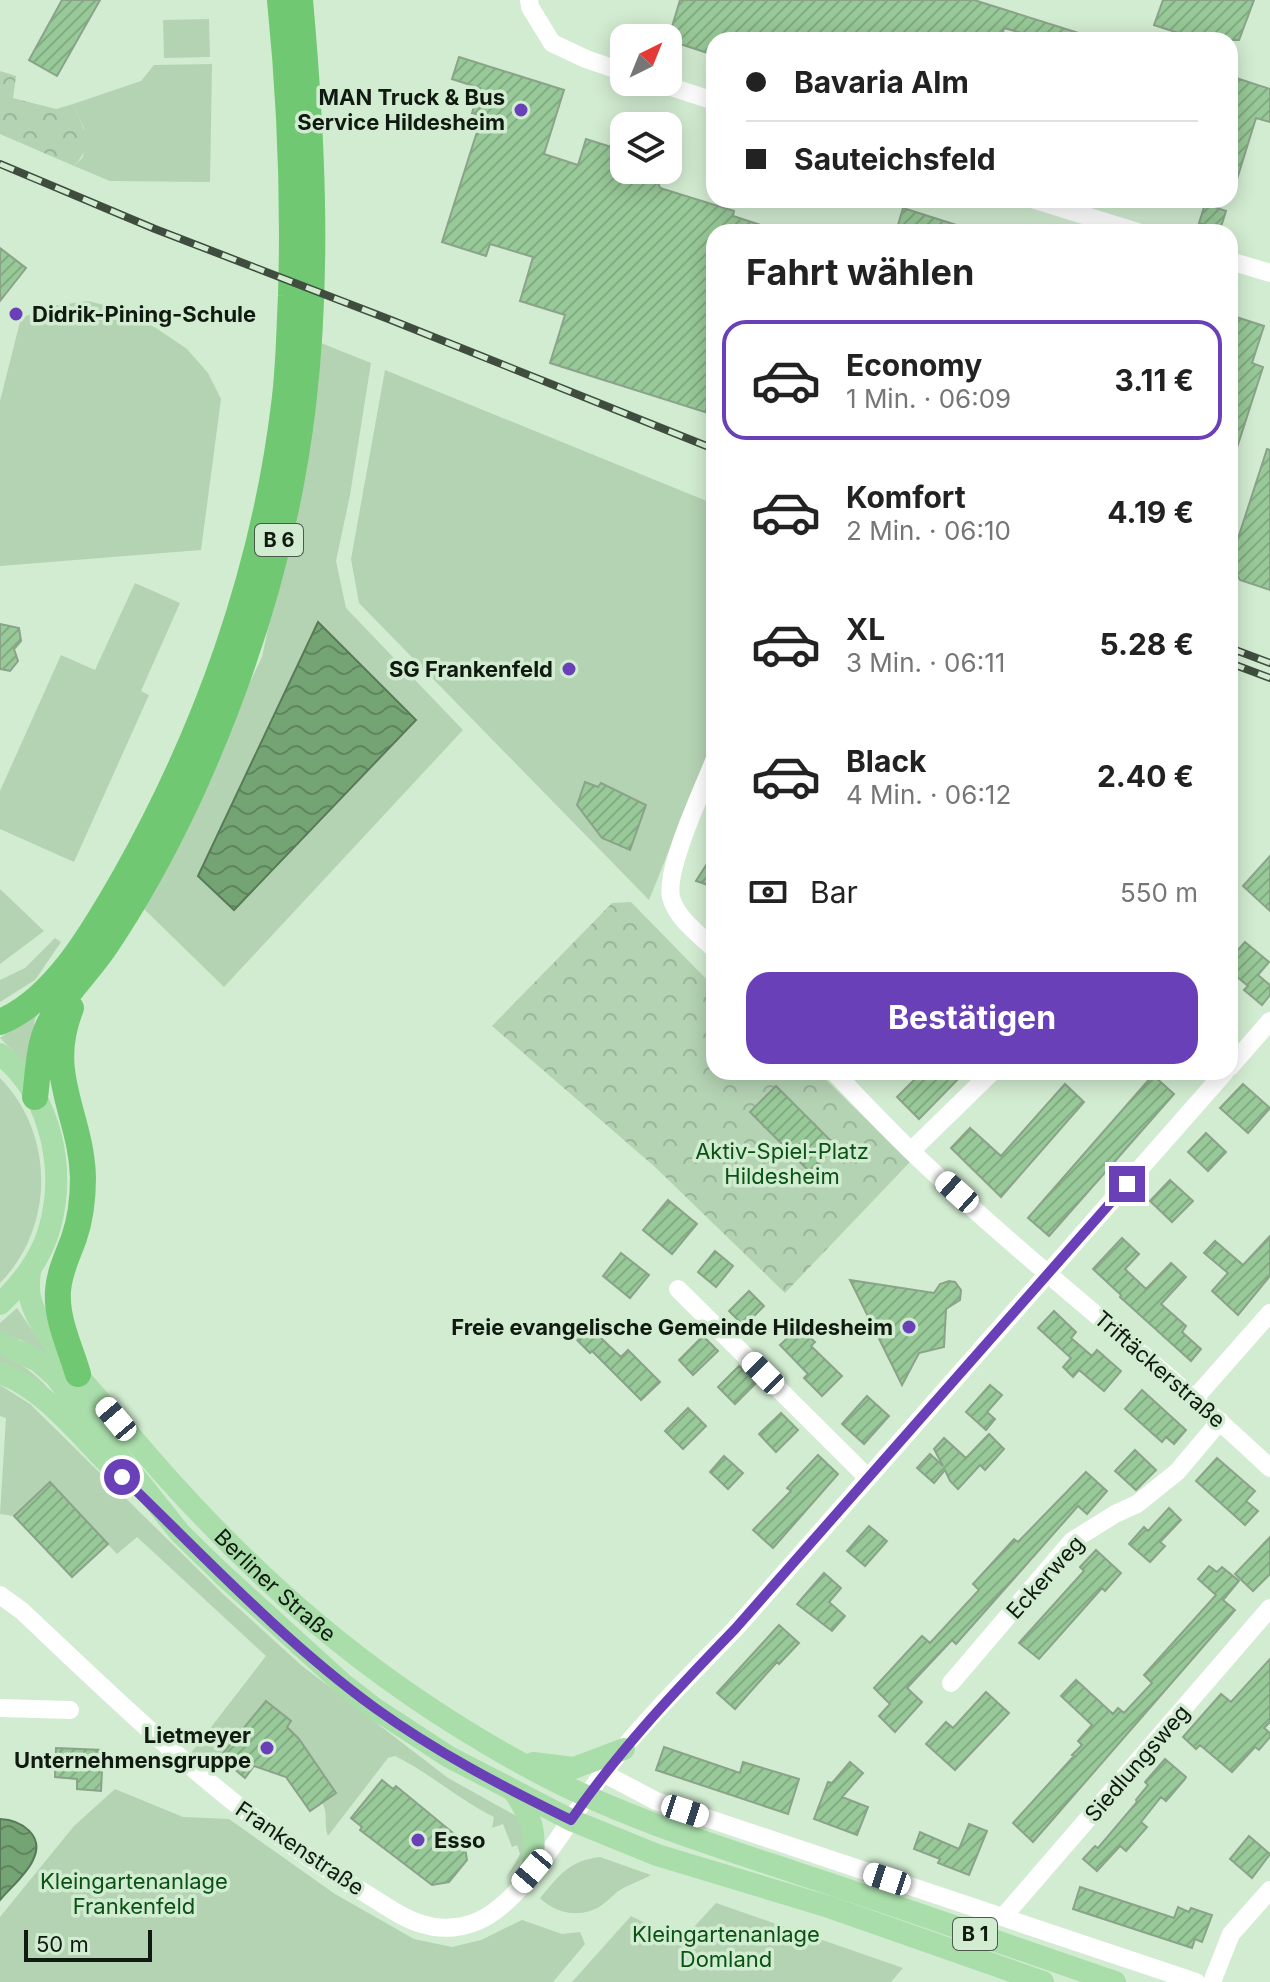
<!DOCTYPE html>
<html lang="de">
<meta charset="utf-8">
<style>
body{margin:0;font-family:Inter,sans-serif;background:#f6f6f6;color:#222;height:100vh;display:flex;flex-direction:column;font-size:30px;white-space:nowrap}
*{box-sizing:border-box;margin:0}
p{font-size:26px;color:#767676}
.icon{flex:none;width:44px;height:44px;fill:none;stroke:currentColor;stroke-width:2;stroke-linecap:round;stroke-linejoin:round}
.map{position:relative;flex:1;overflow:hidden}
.side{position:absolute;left:706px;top:224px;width:532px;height:856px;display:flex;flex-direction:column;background:#fff;border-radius:24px;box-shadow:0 4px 20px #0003}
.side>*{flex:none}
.hud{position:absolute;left:706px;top:32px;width:532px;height:176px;border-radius:24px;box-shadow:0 4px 20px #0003;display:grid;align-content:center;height:176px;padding:0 40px;background:#fff}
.needle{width:52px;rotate:43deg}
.buttons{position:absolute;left:610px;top:24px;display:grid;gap:16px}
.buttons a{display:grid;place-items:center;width:72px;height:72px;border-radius:16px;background:#fff;box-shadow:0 4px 20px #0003;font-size:40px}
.scale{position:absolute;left:24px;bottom:20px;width:128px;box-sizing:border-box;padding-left:8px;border:4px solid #101a10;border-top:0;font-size:22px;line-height:28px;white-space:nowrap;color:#101a10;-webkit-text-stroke:6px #d2ecd1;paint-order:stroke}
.end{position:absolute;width:36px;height:36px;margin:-18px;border:10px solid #6940b8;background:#fff;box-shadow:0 0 0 4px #fff}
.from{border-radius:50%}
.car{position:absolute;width:24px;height:48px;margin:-24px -12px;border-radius:10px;box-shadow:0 0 6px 2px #0007;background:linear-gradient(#fff 24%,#345 0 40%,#fff 0 76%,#345 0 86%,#fff 0)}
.hud b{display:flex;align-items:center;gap:28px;height:76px;font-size:30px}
.hud b+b{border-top:2px solid #e0e0e0}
.hud i{width:20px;height:20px;background:#222}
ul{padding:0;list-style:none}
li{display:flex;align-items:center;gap:24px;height:120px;margin:0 16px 12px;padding:0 24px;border:4px solid transparent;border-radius:24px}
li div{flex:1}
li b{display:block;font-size:30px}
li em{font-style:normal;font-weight:700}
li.on{border-color:#6940b8}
li>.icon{width:72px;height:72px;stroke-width:1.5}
h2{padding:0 40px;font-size:36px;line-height:96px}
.pay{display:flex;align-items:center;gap:20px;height:88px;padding:0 40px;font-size:30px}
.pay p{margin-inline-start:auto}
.cta{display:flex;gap:16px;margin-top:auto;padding:16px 40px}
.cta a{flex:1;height:92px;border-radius:24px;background:#6940b8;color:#fff;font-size:32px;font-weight:700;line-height:92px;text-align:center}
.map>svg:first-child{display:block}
.green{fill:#b4d3b3}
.park{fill:url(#park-crowns)}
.water{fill:url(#water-waves);stroke:#577b56;stroke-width:2}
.building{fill:url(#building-hatch);stroke:#8aa389;stroke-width:2}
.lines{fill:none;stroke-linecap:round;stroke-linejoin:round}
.minor{stroke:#fff;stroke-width:18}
.major{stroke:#a9deaa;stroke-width:22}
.highway{stroke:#70c872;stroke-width:26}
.rail-casing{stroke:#3f4d3f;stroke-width:8}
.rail{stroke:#d2ecd1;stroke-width:5;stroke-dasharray:15;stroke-linecap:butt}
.route{stroke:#6940b8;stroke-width:10}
.poi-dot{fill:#6940b8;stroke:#d2ecd1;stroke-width:3}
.labels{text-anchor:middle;stroke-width:7;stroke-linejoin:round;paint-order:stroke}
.shield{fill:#d2ecd1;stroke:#4a594a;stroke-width:2}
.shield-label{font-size:20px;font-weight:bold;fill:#101a10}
.poi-label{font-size:22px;font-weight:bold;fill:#101a10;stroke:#d2ecd1;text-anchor:end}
.park-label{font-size:22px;fill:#0a5214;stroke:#d2ecd1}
.street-label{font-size:22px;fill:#101a10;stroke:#d2ecd1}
</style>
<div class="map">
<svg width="1270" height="1982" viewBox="0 0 1270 1982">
<defs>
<pattern id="park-crowns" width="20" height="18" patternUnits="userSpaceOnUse" patternTransform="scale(2)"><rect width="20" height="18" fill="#b4d3b3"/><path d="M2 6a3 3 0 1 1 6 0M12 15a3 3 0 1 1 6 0" fill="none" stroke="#9ab599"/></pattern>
<pattern id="water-waves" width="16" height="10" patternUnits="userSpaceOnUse" patternTransform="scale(2)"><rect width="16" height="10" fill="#75a474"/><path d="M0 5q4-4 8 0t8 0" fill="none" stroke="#5f855e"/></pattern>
<pattern id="building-hatch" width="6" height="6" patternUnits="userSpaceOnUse" patternTransform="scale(2)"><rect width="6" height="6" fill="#98c998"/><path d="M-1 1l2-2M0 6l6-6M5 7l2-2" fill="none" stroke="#82ac82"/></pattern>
</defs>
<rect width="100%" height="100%" fill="#d2ecd1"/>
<!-- green -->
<path class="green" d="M 209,19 L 210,57 L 164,58 L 163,20 Z
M 212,64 L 210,182 L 110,181 L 74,166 L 83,157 L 84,128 L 73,104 L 141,81 L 154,65 Z
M 88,301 L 120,309 L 156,328 L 187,349 L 208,373 L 221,399 L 201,550 L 0,566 L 0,401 L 21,318 L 53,306 Z
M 321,343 L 371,363 L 350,495 L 336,561 L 346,608 L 463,730 L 224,987 L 142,907 L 262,657 L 314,417 Z
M 385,370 L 714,504 L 714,739 L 649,900 L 359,603 L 351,559 Z
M 135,583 L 180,603 L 141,691 L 149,695 L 74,862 L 0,829 L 0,791 L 61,655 L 95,670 Z
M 0,889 L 44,931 L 0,964 Z
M 55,938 L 61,942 L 35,980 L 0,1002 L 0,980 L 25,968 Z
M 40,1010 L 35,1019 L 27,1065 L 0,1038 Z
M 0,1078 C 55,1134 55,1227 0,1283 Z
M 17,1308 L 53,1361 L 21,1340 L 0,1334 L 0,1323 Z
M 0,1354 C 34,1370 42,1380 65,1409 L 0,1368 Z
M 0,1385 L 30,1404 L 222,1593 L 301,1665 L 448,1778 L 518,1817 L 525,1824 L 524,1857 L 506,1879 L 520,1854 L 517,1845 L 512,1847 L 503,1824 L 492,1828 L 494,1817 C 459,1800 430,1773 395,1756 L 388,1758 L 328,1836 C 323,1824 329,1814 322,1803 L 336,1792 L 299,1739 L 287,1727 L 291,1721 L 267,1701 L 220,1757 L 191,1753 L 266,1656 L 137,1537 L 117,1554 L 50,1483 L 14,1516 L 0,1514 L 6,1418 L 0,1416 Z
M 115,1789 L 183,1817 L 229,1819 L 335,1894 L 414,1939 L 452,1947 L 481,1940 L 522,1920 L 562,1934 L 580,1932 L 585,1944 L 553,1982 L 0,1982 L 0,1917 L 74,1826 Z
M 600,1857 L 651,1875 C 640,1881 627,1885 617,1892 C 612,1896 608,1901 602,1905 C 582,1919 556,1914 540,1898 C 560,1875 568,1861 600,1857 Z
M 716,1903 L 903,1968 L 891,1982 L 572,1982 L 631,1916 L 681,1941 Z"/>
<!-- park -->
<path class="park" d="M 0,71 L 16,76 L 13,98 L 56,109 L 73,104 C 84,128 94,145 74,166 L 0,134 Z
M 631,902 L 714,987 L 714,1072 L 818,1072 L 910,1162 L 785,1293 L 655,1167 L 492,1026 L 612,903 Z"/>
<!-- water -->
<path class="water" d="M 318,622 L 416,720 L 234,910 L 198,876 Z
M 0,1819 C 22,1820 45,1836 33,1860 C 27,1874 10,1888 0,1900 Z"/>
<!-- building -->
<path class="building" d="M 62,0 L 100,0 L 57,76 L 29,60 Z
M 680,0 L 974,0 L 1091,37 L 1090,40 L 1030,40 L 1032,36 L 1004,28 L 1001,40 L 714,40 L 714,55 L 668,40 Z
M 1163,0 L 1254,0 L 1239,40 L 1200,40 L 1154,25 Z
M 459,57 L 564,90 L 544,154 L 578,165 L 586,139 L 624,151 L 624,170 L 654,170 L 660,188 L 734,211 L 733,216 L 773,229 L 773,232 L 714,232 L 714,415 L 550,363 L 565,315 L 520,301 L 533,257 L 490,244 L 486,256 L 442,242 L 482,116 L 472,113 L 480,88 L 452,79 Z
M 1230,76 L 1270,89 L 1270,122 L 1256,118 L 1233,192 L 1230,191 Z
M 1205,204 L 1226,211 L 1220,230 L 1199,223 Z
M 903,208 L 969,229 L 969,232 L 896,232 Z
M 0,248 L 26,268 L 0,301 Z
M 1230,315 L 1264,326 L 1252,363 L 1263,367 L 1233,460 L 1230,460 Z
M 1267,449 L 1270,450 L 1270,590 L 1240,580 L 1230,563 Z
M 0,624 L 19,628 L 21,641 L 14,649 L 18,661 L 10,671 L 0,669 Z
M 585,782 L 598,787 L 601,783 L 646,805 L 630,850 L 602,838 L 577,805 Z
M 714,853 L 714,887 L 696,881 Z
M 1270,856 L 1270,911 L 1243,886 Z
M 1245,942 L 1269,962 L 1258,975 L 1270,985 L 1270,995 L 1262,1005 L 1244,990 L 1248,986 L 1230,971 L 1230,959 Z
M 922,1072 L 965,1072 L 919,1119 L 897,1097 Z
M 1153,1075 L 1174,1094 L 1049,1236 L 1028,1218 Z
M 1065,1084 L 1084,1102 L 1001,1197 L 951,1148 L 970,1128 L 1001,1156 Z
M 1243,1084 L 1270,1108 L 1248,1133 L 1220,1108 Z
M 776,1086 L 836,1146 L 810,1172 L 750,1112 Z
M 1206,1133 L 1226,1152 L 1208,1171 L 1188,1152 Z
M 1170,1180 L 1193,1201 L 1172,1222 L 1150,1201 Z
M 668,1200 L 697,1224 L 672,1254 L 643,1230 Z
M 1270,1236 L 1270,1276 L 1238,1315 L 1212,1291 L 1228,1273 L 1204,1253 L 1215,1241 L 1243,1265 Z
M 1122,1238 L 1139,1254 L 1125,1269 L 1146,1289 L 1171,1263 L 1186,1277 L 1161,1304 L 1186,1326 L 1182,1332 L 1201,1349 L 1191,1361 L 1120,1297 L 1121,1295 L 1093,1269 Z
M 715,1251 L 733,1266 L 716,1287 L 698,1272 Z
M 621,1253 L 649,1275 L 630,1298 L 603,1276 Z
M 850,1280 L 934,1293 L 940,1284 L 949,1281 L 955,1282 L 961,1290 L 960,1300 L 946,1309 L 944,1347 L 919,1353 L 902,1385 Z
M 749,1291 L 764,1306 L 744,1326 L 729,1311 Z
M 1054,1311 L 1076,1332 L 1071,1338 L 1092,1356 L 1097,1350 L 1121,1371 L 1104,1391 L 1079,1370 L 1073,1377 L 1063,1367 L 1071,1358 L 1038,1328 Z
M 583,1321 L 621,1357 L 628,1350 L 660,1382 L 641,1400 L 592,1351 L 590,1353 L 571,1334 Z
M 799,1327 L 815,1342 L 811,1346 L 842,1376 L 822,1396 L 804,1378 L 808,1374 L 780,1345 Z
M 703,1336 L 718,1351 L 693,1375 L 679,1360 Z
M 739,1366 L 756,1383 L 735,1404 L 718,1387 Z
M 990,1385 L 1002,1395 L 987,1412 L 995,1419 L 986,1430 L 966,1412 Z
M 1142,1390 L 1186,1430 L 1174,1444 L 1166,1437 L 1162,1442 L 1125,1409 Z
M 867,1396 L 889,1416 L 864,1444 L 842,1424 Z
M 688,1408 L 706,1426 L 683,1449 L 665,1431 Z
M 781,1413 L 798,1430 L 776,1452 L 759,1434 Z
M 989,1434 L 1004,1449 L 985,1470 L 980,1465 L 958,1489 L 950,1481 L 945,1470 L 934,1483 L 917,1468 L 930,1454 L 943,1466 L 934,1449 L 944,1438 L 966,1458 Z
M 1135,1450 L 1156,1470 L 1136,1490 L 1115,1471 Z
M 818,1455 L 838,1474 L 773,1548 L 753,1530 L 791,1491 L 787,1488 Z
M 724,1456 L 743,1473 L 728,1489 L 710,1472 Z
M 1217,1458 L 1255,1491 L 1246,1501 L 1258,1511 L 1245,1525 L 1196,1481 Z
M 1086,1472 L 1107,1491 L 1087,1514 L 1078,1506 L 956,1644 L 952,1640 L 907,1688 L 922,1702 L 895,1732 L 879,1716 L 890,1704 L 874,1688 L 922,1636 L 930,1643 L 979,1590 L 973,1584 L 1014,1539 L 1018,1542 Z
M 50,1482 L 108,1544 L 72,1577 L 14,1516 Z
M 1169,1508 L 1181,1520 L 1160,1542 L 1165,1546 L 1150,1562 L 1129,1544 L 1144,1527 L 1148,1531 Z
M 869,1526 L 887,1541 L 865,1566 L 847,1551 Z
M 1270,1537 L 1270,1574 L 1253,1591 L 1235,1574 Z
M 1096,1550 L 1121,1573 L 1105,1591 L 1102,1588 L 1039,1659 L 1019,1643 L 1084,1571 L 1080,1567 Z
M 1209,1566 L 1217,1572 L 1222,1567 L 1239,1581 L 1223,1600 L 1235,1610 L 1033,1842 L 1013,1823 L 1074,1756 L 1072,1755 L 1082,1745 L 1078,1741 L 1092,1725 L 1061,1696 L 1076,1680 L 1113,1714 L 1118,1708 L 1124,1713 L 1152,1683 L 1144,1675 L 1216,1595 L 1198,1579 Z
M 824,1573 L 841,1588 L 829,1602 L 845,1616 L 832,1631 L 797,1604 Z
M 779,1625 L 799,1643 L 779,1664 L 777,1662 L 735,1709 L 717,1693 Z
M 1270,1659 L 1270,1722 L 1264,1728 L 1270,1733 L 1270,1737 L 1259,1750 L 1255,1747 L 1232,1772 L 1200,1745 L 1196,1749 L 1183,1737 L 1221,1694 L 1231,1702 Z
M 986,1692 L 1009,1713 L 955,1770 L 926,1744 L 946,1722 L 953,1728 Z
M 266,1701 L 291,1721 L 287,1727 L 299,1739 L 336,1793 L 310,1811 L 286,1777 L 254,1766 L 245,1778 L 220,1757 Z
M 664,1747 L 740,1773 L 743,1762 L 799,1779 L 788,1814 L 656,1770 Z
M 56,1748 L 103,1750 L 101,1791 L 77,1789 L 77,1779 L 55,1777 Z
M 1165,1759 L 1186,1777 L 1185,1779 L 1166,1801 L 1161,1797 L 1141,1822 L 1147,1827 L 1126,1851 L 1120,1846 L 1097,1871 L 1083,1859 L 1095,1846 L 1098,1848 L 1137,1802 L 1136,1800 L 1148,1785 L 1145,1782 Z
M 850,1762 L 863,1773 L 842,1797 L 868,1807 L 857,1835 L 814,1819 L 828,1782 L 832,1783 Z
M 382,1780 L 393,1789 L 396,1786 L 464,1842 L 467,1860 L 449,1882 L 432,1885 L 360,1830 L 362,1827 L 351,1818 Z
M 969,1824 L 987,1831 L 969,1875 L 938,1863 L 940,1859 L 914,1849 L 920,1832 L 959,1849 Z
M 1249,1836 L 1270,1854 L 1252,1878 L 1230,1859 Z
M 1080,1887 L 1174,1918 L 1178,1907 L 1189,1912 L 1191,1908 L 1212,1915 L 1202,1942 L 1195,1939 L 1192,1948 L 1073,1909 Z"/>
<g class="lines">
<!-- minor -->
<path class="minor" d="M 529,0 L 530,7 L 552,43 L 586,59 L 624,72
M 656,82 L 714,101
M 1035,200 L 1138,232
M 1230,261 L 1270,273
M 714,761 C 703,789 665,869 671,897 C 676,918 699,934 714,949
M 1230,1067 L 1270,1021
M 834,1072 C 859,1098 884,1125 910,1150 C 1025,1261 1154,1358 1270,1468
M 911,1151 L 992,1072
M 678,1289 L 868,1478
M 1195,1398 L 1270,1313
M 0,1595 L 22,1611 C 128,1711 233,1815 358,1889 C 378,1900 400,1918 422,1924 C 443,1931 467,1928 486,1917 C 530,1892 573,1813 604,1772 C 644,1721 690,1675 735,1629 L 1225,1072
M 951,1683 L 1072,1541 L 1115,1514 L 1137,1504 L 1177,1472 L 1220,1421
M 0,1708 L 70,1710
M 603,1773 L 656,1801 L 1196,1982
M 1003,1917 L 1270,1608
M 1212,1982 L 1231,1934 L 1270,1890"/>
<!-- major -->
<g class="major">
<path d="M 0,1054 C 53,1096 69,1177 46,1239 C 36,1265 19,1286 0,1304"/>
<path id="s1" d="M 30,1270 C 29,1279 28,1288 30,1297 C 39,1337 97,1397 124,1428 C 246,1574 374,1686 543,1775 C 629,1820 723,1848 815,1879 C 915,1912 1015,1948 1115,1982"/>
<path d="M 0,1343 L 38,1361 L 55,1376 L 180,1533 L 222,1574 L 343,1684 L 374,1708 L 449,1757 L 571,1820 L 657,1855 L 829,1907 L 1043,1982"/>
<path d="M 0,1373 C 44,1387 83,1440 116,1471"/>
<path d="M 533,1763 L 574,1768 L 624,1749"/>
<path d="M 515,1793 C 536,1825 535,1833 532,1871"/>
</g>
<!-- highway -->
<path class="highway" d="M 71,1008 C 44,1075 81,1113 83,1177 C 83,1198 81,1218 74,1238 C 68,1255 59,1272 58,1291 C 56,1319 70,1347 78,1374
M 0,1022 C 56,999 95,928 124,878 C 206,733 264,571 284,405 C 289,369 289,332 291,296 C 294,197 290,99 280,0
M 35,1097 C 38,1075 38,1052 46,1031 C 58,1000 86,975 105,947 C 136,901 164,850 188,799 C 245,675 287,542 303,405 C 319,271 312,134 300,0"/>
<defs>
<path id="rail" d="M 0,164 L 155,229 L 391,320 L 714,449
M 1230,648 L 1270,663
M 1230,663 L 1270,678"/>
</defs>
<!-- rail casing -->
<use href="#rail" class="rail-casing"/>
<!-- rail -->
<use href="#rail" class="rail"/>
</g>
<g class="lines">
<!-- route -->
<path class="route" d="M 122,1477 C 203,1555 283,1641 375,1708 C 436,1752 503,1787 571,1820 C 619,1750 676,1690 735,1629 L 1127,1184"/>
</g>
<!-- markers -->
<g class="poi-dot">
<circle cx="521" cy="110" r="8"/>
<circle cx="16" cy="314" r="8"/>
<circle cx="569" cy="669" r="8"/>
<circle cx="909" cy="1327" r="8"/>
<circle cx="267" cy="1748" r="8"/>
<circle cx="418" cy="1840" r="8"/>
</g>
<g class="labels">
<!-- shield labels -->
<g class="shield">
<rect x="255" y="524" width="48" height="32" rx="6"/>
<rect x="953" y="1918" width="44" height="32" rx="6"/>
</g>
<g class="shield-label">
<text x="279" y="547">B 6</text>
<text x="975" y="1941">B 1</text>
</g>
<!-- poi labels -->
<g class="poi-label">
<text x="505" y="105">MAN Truck &amp; Bus<tspan x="505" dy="25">Service Hildesheim</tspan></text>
<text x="32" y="322" text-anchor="start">Didrik-Pining-Schule</text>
<text x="553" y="677">SG Frankenfeld</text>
<text x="893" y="1335">Freie evangelische Gemeinde Hildesheim</text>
<text x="251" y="1743">Lietmeyer<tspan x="251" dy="25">Unternehmensgruppe</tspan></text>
<text x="434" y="1848" text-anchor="start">Esso</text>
</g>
<!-- park labels -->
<g class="park-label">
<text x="782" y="1159">Aktiv-Spiel-Platz<tspan x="782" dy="25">Hildesheim</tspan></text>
<text x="134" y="1889">Kleingartenanlage<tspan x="134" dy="25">Frankenfeld</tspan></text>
<text x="726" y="1942">Kleingartenanlage<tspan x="726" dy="25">Domland</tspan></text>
</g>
<!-- street labels -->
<g class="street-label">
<text transform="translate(1160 1369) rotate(41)" y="8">Triftäckerstraße</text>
<text transform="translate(1045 1577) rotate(-48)" y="8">Eckerweg</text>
<text dy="8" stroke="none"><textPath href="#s1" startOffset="408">Berliner Straße</textPath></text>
<text transform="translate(1137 1763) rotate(-49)" y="8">Siedlungsweg</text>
<text transform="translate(300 1848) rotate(34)" y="8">Frankenstraße</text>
</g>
</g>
</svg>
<div class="buttons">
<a><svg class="needle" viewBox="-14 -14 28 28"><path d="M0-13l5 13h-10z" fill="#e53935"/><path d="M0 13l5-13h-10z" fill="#767676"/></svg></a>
<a><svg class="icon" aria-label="layers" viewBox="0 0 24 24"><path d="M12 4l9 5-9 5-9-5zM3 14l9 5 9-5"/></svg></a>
</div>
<div class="scale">50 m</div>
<i class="end from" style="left:122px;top:1477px"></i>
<i class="end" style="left:1127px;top:1184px"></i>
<i class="car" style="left:957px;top:1192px;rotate:312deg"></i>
<i class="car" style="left:763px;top:1373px;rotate:315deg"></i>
<i class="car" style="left:116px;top:1419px;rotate:320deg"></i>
<i class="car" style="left:685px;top:1811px;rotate:108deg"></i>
<i class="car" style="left:532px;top:1871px;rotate:220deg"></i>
<i class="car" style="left:887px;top:1879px;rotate:288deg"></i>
<div class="hud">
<b><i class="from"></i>Bavaria Alm</b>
<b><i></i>Sauteichsfeld</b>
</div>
<section class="side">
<h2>Fahrt wählen</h2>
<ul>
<li class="on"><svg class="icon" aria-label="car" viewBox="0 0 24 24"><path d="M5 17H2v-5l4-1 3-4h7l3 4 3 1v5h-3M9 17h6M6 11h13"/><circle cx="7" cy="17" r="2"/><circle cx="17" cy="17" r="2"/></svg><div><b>Economy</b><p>1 Min. · 06:09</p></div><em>3.11 €</em></li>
<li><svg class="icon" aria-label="car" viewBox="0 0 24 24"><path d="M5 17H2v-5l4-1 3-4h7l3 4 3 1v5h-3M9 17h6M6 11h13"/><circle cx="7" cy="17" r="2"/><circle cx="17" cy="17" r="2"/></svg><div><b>Komfort</b><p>2 Min. · 06:10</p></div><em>4.19 €</em></li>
<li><svg class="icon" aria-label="car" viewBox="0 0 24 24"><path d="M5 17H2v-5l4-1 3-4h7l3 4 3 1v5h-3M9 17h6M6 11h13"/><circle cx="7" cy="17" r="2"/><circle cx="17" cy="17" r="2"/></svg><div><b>XL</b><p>3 Min. · 06:11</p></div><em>5.28 €</em></li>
<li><svg class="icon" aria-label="car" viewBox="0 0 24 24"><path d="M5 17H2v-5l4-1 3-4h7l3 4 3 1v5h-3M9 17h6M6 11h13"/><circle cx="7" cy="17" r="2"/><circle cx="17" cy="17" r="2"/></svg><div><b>Black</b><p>4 Min. · 06:12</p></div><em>2.40 €</em></li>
</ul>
<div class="pay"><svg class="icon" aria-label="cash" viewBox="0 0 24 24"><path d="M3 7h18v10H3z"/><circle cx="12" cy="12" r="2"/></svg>Bar<p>550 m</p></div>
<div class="cta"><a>Bestätigen</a></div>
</section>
</div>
